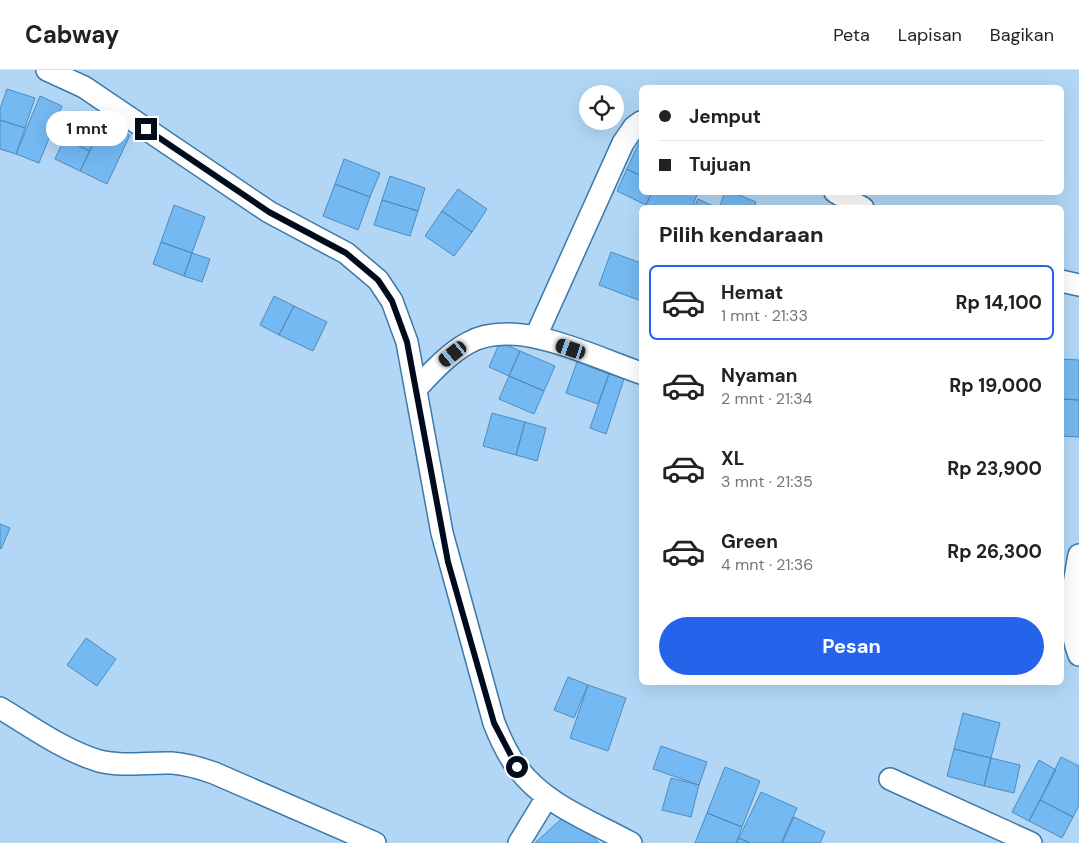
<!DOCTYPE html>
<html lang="id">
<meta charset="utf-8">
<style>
body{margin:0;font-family:"DM Sans",sans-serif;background:#f2f2f2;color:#222;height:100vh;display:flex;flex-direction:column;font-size:19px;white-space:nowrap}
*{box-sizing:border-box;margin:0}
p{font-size:16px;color:#767676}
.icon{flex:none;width:28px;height:28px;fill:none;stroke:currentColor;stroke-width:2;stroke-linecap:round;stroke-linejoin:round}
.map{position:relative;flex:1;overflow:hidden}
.side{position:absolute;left:639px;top:135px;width:425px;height:480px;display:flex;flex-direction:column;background:#fff;border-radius:8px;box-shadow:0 5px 20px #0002}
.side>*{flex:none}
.hud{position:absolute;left:639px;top:15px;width:425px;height:110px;border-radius:8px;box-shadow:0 5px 20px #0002;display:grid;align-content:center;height:110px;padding:0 20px;background:#fff}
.controls{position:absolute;left:579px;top:15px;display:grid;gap:10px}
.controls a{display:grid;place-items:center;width:45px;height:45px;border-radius:50%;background:#fff;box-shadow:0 5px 20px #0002;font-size:25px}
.end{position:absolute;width:22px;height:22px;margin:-11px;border:6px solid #000c1e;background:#fff;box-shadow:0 0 0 2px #fff}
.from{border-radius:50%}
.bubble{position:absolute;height:35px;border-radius:18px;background:#fff;box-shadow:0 5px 20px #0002;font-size:16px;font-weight:700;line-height:35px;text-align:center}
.car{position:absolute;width:15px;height:30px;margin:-15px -8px;border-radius:6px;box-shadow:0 0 4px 1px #0007;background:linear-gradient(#222 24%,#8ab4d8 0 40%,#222 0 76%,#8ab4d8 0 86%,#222 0)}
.hud b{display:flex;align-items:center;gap:18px;height:48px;font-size:19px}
.hud b+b{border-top:1px solid #e0e0e0}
.hud i{width:12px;height:12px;background:#222}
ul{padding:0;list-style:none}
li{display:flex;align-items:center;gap:15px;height:75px;margin:0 10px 8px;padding:0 10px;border:2px solid transparent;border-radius:8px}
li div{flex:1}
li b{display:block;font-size:19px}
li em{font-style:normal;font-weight:700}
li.current{border-color:#2563eb}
li>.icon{width:45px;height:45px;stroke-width:1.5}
h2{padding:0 20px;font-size:22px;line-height:60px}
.cta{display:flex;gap:10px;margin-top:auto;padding:10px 20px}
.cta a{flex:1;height:58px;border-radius:30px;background:#2563eb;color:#fff;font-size:20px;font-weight:700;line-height:58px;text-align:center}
header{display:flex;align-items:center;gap:30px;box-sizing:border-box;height:70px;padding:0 25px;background:#fff;border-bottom:1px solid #e0e0e0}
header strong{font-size:24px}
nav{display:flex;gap:28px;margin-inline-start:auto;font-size:18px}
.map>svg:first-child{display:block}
.building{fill:#74b9f2;stroke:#4f8bbb}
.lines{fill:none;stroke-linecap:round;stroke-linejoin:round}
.minor-casing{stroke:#3d79a8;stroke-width:24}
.minor{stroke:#fff;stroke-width:21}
.route{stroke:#000c1e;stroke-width:6}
</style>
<header>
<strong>Cabway</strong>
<nav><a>Peta</a><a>Lapisan</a><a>Bagikan</a></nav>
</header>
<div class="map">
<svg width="1079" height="773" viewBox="0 0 1079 773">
<rect width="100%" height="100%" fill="#b2d7f6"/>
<!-- building -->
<path class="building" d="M 7,19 L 35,28 L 25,58 L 0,50 L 0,39 Z
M 40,26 L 62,36 L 39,93 L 16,84 Z
M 77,41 L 103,53 L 90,81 L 64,69 Z
M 0,50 L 25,58 L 16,84 L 0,79 Z
M 103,53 L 130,65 L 107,114 L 80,101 Z
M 641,68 L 641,106 L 627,99 Z
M 64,69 L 90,81 L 80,101 L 55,89 Z
M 344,89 L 380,103 L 370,127 L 335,114 Z
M 627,99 L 641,106 L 641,122 L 652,122 L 646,135 L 617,121 Z
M 390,106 L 425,118 L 418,141 L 382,130 Z
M 335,114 L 370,127 L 358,160 L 323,146 Z
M 458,119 L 487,139 L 472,162 L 442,141 Z
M 652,122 L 698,122 L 692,138 L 652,138 L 646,135 Z
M 725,122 L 732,122 L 756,132 L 754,138 L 719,138 Z
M 698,129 L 718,138 L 694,138 Z
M 382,130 L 418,141 L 410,166 L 374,155 Z
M 174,135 L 205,147 L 192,183 L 161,172 Z
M 442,141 L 472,162 L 454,186 L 425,166 Z
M 161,172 L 192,183 L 184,206 L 153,194 Z
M 611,182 L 641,193 L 641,231 L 599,215 Z
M 192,183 L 210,189 L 202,212 L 184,206 Z
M 274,226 L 294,236 L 279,265 L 260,255 Z
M 294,236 L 327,252 L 313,281 L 279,265 Z
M 500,272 L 520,281 L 509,306 L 489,297 Z
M 520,281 L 555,296 L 544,321 L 509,306 Z
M 1061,289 L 1079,290 L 1079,330 L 1061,329 Z
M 577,292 L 609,304 L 598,334 L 566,323 Z
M 609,304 L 624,309 L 606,364 L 590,358 Z
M 509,306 L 544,321 L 534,344 L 499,329 Z
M 1061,329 L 1079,330 L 1079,367 L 1061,366 Z
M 492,343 L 525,352 L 516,385 L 483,376 Z
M 525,352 L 546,358 L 537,391 L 516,385 Z
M 0,454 L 10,458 L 1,479 L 0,478 Z
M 86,568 L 116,589 L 97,616 L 67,595 Z
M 568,607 L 588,615 L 574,648 L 554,640 Z
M 588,615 L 626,628 L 608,681 L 570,668 Z
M 963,643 L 1000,653 L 991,688 L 954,679 Z
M 661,676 L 707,692 L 699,715 L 653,699 Z
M 954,679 L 991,688 L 984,716 L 947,706 Z
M 1061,687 L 1079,696 L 1079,735 L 1073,747 L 1040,730 Z
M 991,688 L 1020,695 L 1014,723 L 984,716 Z
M 1039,690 L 1056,700 L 1029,751 L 1012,742 Z
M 725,697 L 760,711 L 742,757 L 707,743 Z
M 671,708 L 699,715 L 691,747 L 662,740 Z
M 761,722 L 797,738 L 781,773 L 750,773 L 739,768 Z
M 1040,730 L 1073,747 L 1062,768 L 1029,751 Z
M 570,741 L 599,773 L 535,773 Z
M 707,743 L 742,757 L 736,773 L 695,773 Z
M 794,747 L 825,762 L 820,773 L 782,773 Z
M 739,768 L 750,773 L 737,773 Z"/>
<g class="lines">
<defs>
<path id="minor" d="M 47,0 L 84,17 L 269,142 L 346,183 L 378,210 L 392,231 L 407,272 L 442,463 L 494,653 C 500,668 507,684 517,697 C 543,734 593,752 631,773
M 835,122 L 863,138
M 1061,211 L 1079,215
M 536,266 L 623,73 L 634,57 L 641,52
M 416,319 C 431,303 448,284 468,273 C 516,246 593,287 641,303
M 1079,485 C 1073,518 1066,552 1079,585
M 0,638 C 32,657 63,680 99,691 C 123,697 148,692 172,693 C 187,694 200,698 214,703 L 375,773
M 890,709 L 1031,773
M 519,773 L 547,727"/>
</defs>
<!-- minor casing -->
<use href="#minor" class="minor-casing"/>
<!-- minor -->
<use href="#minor" class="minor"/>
</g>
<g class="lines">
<!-- route -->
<path class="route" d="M 146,59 L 269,142 L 346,183 L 378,210 L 392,231 L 407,272 L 448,492 L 494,653 L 517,697"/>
</g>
</svg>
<div class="controls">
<a><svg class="icon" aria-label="locate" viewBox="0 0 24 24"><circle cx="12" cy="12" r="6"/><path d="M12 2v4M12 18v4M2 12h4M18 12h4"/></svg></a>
</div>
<i class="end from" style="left:517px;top:697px"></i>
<i class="end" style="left:146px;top:59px"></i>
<div class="bubble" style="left:46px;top:41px;width:82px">1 mnt</div>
<i class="car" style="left:571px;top:279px;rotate:289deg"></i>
<i class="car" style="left:453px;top:284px;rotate:231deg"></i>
<div class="hud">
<b><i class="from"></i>Jemput</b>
<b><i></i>Tujuan</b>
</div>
<section class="side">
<h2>Pilih kendaraan</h2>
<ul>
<li class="current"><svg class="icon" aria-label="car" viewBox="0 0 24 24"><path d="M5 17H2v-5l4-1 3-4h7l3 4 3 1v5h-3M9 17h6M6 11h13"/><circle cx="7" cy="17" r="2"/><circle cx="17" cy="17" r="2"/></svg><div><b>Hemat</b><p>1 mnt · 21:33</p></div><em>Rp 14,100</em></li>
<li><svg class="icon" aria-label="car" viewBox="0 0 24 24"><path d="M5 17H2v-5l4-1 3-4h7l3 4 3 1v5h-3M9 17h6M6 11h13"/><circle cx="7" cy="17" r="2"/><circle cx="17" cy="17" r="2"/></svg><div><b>Nyaman</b><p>2 mnt · 21:34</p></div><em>Rp 19,000</em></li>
<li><svg class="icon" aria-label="car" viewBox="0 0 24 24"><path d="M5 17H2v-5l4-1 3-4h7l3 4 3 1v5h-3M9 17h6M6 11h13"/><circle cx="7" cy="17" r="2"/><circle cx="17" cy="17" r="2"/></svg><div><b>XL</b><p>3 mnt · 21:35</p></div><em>Rp 23,900</em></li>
<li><svg class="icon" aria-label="car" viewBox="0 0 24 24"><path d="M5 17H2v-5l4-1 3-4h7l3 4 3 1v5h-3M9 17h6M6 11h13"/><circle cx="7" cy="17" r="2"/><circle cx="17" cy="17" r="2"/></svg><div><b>Green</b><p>4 mnt · 21:36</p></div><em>Rp 26,300</em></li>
</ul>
<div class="cta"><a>Pesan</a></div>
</section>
</div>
